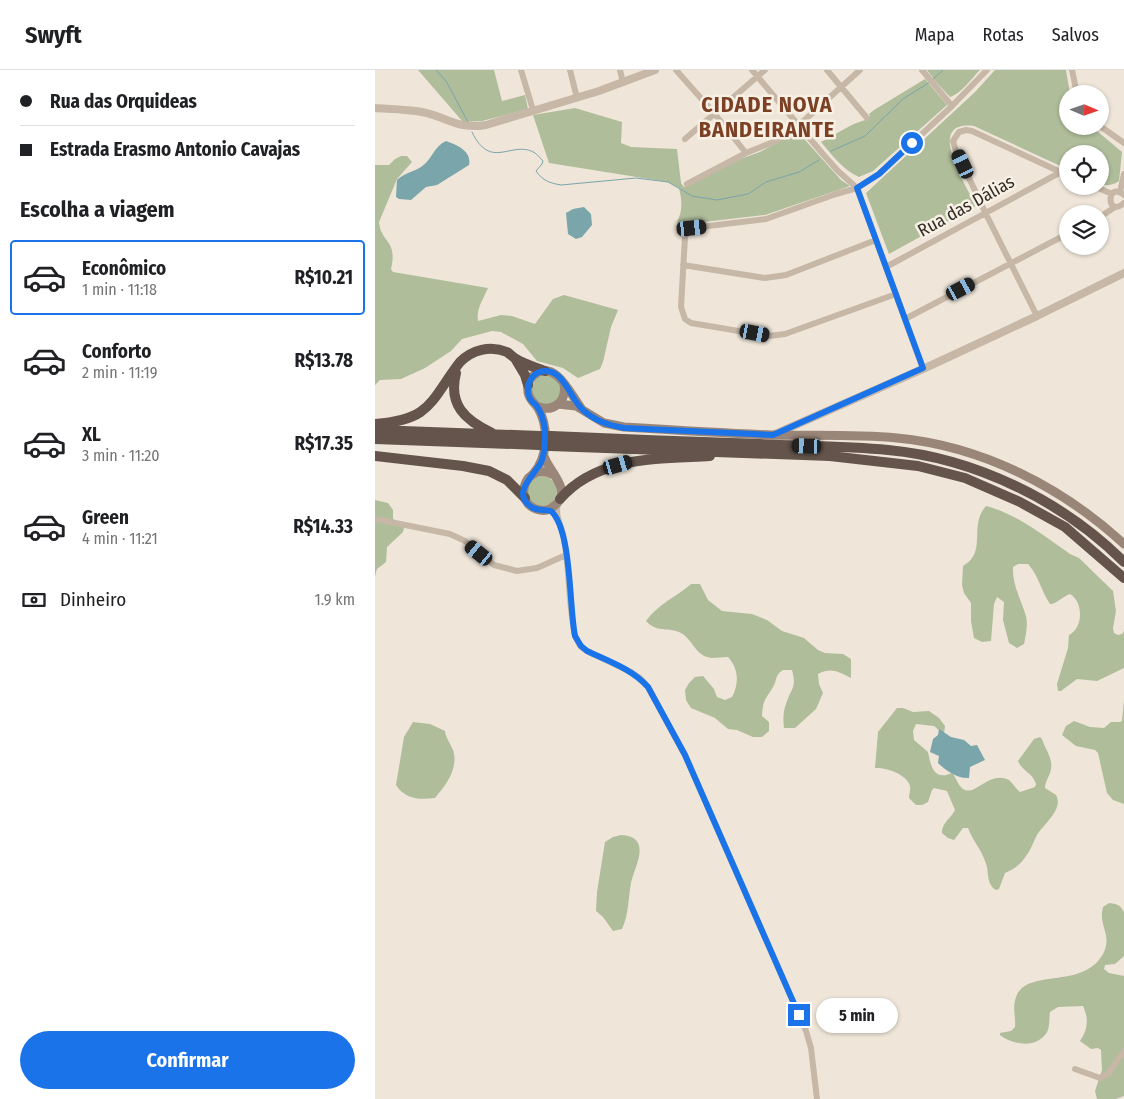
<!DOCTYPE html>
<html lang="pt">
<meta charset="utf-8">
<style>
body{margin:0;font-family:"Fira Sans Condensed",sans-serif;background:#f2f2f2;color:#202124;height:100vh;display:flex;flex-direction:column;font-size:19px;white-space:nowrap}
*{box-sizing:border-box;margin:0}
p{font-size:16px;color:#757577}
.icon{flex:none;width:28px;height:28px;fill:none;stroke:currentColor;stroke-width:2;stroke-linecap:round;stroke-linejoin:round}
.map{position:relative;flex:1;overflow:hidden}
.side{display:flex;flex-direction:column;background:#fff;width:375px}
.side>*{flex:none}
.guide{display:grid;align-content:center;height:110px;padding:0 20px;background:#fff}
.needle{width:32px;rotate:92deg}
.fabs{position:absolute;left:684px;top:15px;display:grid;gap:10px}
.fabs a{display:grid;place-items:center;width:50px;height:50px;border-radius:50%;background:#fff;box-shadow:0 1px 4px #0004;font-size:25px}
.end{position:absolute;width:22px;height:22px;margin:-11px;border:6px solid #1a73e8;background:#fff;box-shadow:0 0 0 2px #fff}
.from{border-radius:50%}
.bubble{position:absolute;height:35px;border-radius:18px;background:#fff;box-shadow:0 1px 4px #0004;font-size:16px;font-weight:700;line-height:35px;text-align:center}
.car{position:absolute;width:15px;height:30px;margin:-15px -8px;border-radius:6px;box-shadow:0 0 4px 1px #0007;background:linear-gradient(#222 24%,#8ab4d8 0 40%,#222 0 76%,#8ab4d8 0 86%,#222 0)}
.guide b{display:flex;align-items:center;gap:18px;height:48px;font-size:19px}
.guide b+b{border-top:1px solid #e0e0e0}
.guide i{width:12px;height:12px;background:#202124}
ul{padding:0;list-style:none}
li{display:flex;align-items:center;gap:15px;height:75px;margin:0 10px 8px;padding:0 10px;border:2px solid transparent;border-radius:5px}
li div{flex:1}
li b{display:block;font-size:19px}
li em{font-style:normal;font-weight:700}
li.on{border-color:#1a73e8}
li>.icon{width:45px;height:45px;stroke-width:1.5}
h2{padding:0 20px;font-size:22px;line-height:60px}
.pay{display:flex;align-items:center;gap:12px;height:55px;padding:0 20px;font-size:19px}
.pay p{margin-inline-start:auto}
.action{display:flex;gap:10px;margin-top:auto;padding:10px 20px}
.action a{flex:1;height:58px;border-radius:30px;background:#1a73e8;color:#fff;font-size:20px;font-weight:700;line-height:58px;text-align:center}
header{display:flex;align-items:center;gap:30px;box-sizing:border-box;height:70px;padding:0 25px;background:#fff;border-bottom:1px solid #e0e0e0}
header strong{font-size:24px}
nav{display:flex;gap:28px;margin-inline-start:auto;font-size:18px}
main{display:flex;flex:1;min-height:0}
.map>svg:first-child{display:block}
.green{fill:#afbd9a}
.water{fill:#7aa5aa}
.lines{fill:none;stroke-linecap:round;stroke-linejoin:round}
.stream{stroke:#7aa5aa;stroke-width:1}
.minor{stroke:#c6b7a6;stroke-width:6}
.tertiary{stroke:#c6b7a6;stroke-width:8}
.secondary{stroke:#9a8678;stroke-width:9}
.trunk{stroke:#64544b;stroke-width:10}
.trunk-bridge{stroke:#64544b;stroke-width:10}
.route{stroke:#1a73e8;stroke-width:6}
.labels{text-anchor:middle;stroke-width:5;stroke-linejoin:round;paint-order:stroke}
.street-label{font-size:18px;fill:#332b26;stroke:#f7f0e5}
.district-label{font-size:22px;font-weight:bold;letter-spacing:1px;fill:#7c4025;stroke:#f7f0e5}
</style>
<header>
<strong>Swyft</strong>
<nav><a>Mapa</a><a>Rotas</a><a>Salvos</a></nav>
</header>
<main>
<section class="side">
<div class="guide">
<b><i class="from"></i>Rua das Orquideas</b>
<b><i></i>Estrada Erasmo Antonio Cavajas</b>
</div>
<h2>Escolha a viagem</h2>
<ul>
<li class="on"><svg class="icon" aria-label="car" viewBox="0 0 24 24"><path d="M5 17H2v-5l4-1 3-4h7l3 4 3 1v5h-3M9 17h6M6 11h13"/><circle cx="7" cy="17" r="2"/><circle cx="17" cy="17" r="2"/></svg><div><b>Econômico</b><p>1 min · 11:18</p></div><em>R$10.21</em></li>
<li><svg class="icon" aria-label="car" viewBox="0 0 24 24"><path d="M5 17H2v-5l4-1 3-4h7l3 4 3 1v5h-3M9 17h6M6 11h13"/><circle cx="7" cy="17" r="2"/><circle cx="17" cy="17" r="2"/></svg><div><b>Conforto</b><p>2 min · 11:19</p></div><em>R$13.78</em></li>
<li><svg class="icon" aria-label="car" viewBox="0 0 24 24"><path d="M5 17H2v-5l4-1 3-4h7l3 4 3 1v5h-3M9 17h6M6 11h13"/><circle cx="7" cy="17" r="2"/><circle cx="17" cy="17" r="2"/></svg><div><b>XL</b><p>3 min · 11:20</p></div><em>R$17.35</em></li>
<li><svg class="icon" aria-label="car" viewBox="0 0 24 24"><path d="M5 17H2v-5l4-1 3-4h7l3 4 3 1v5h-3M9 17h6M6 11h13"/><circle cx="7" cy="17" r="2"/><circle cx="17" cy="17" r="2"/></svg><div><b>Green</b><p>4 min · 11:21</p></div><em>R$14.33</em></li>
</ul>
<div class="pay"><svg class="icon" aria-label="cash" viewBox="0 0 24 24"><path d="M3 7h18v10H3z"/><circle cx="12" cy="12" r="2"/></svg>Dinheiro<p>1.9 km</p></div>
<div class="action"><a>Confirmar</a></div>
</section>
<div class="map">
<svg width="749" height="1029" viewBox="0 0 749 1029">
<rect width="100%" height="100%" fill="#efe6d9"/>
<!-- green -->
<path class="green" d="M 43,0 L 119,0 L 127,31 L 150,25 L 153,39 L 107,51 L 88,52 Z
M 552,0 L 605,0 C 597,8 586,24 575,27 L 561,12 Z
M 620,0 L 691,0 L 695,24 L 692,24 L 692,56 L 716,56 L 747,82 L 744,111 C 738,115 732,117 725,113 L 725,84 L 692,84 L 692,99 L 599,56 C 548,49 592,117 601,136 L 514,184 L 491,123 L 600,22 Z
M 550,9 L 572,35 L 498,101 L 484,107 C 468,100 457,85 446,72 C 458,66 480,51 492,50 L 495,46 L 494,44 L 499,40 Z
M 200,38 L 247,52 L 246,73 L 256,77 L 302,79 L 306,113 L 309,117 L 368,88 L 385,82 L 421,62 L 423,62 L 466,110 L 475,116 L 390,145 L 303,155 L 302,152 C 308,140 307,131 304,118 L 293,112 L 174,93 L 158,45 Z
M 26,86 L 32,86 L 37,92 L 22,109 L 4,152 C 6,173 23,170 16,199 L 18,202 L 113,218 C 108,230 101,239 103,251 L 126,245 L 137,246 L 160,254 L 178,229 L 189,225 L 243,240 L 236,257 L 228,292 L 225,299 L 203,308 L 188,298 L 162,291 L 148,274 L 126,262 L 117,261 L 87,269 L 76,281 L 50,298 L 26,309 L 5,310 L 0,315 L 0,95 L 14,95 L 20,89 Z
M 171,304 L 174,304 L 187,316 L 184,329 L 172,336 L 159,330 L 156,317 L 161,308 Z
M152 421a15 15 0 1 1 30 0a15 15 0 1 1-30 0Z
M 0,430 L 13,433 L 18,440 L 18,449 L 27,454 L 29,458 L 28,462 L 12,477 L 11,492 L 2,499 L 0,506 Z
M 611,436 C 642,444 669,466 695,484 L 704,488 L 738,521 L 741,541 L 738,558 L 739,563 L 743,565 L 747,564 L 749,561 L 749,598 L 722,611 L 702,609 L 686,621 L 683,621 L 682,614 L 693,578 L 694,565 C 708,559 709,532 695,524 C 688,526 682,534 675,534 C 666,521 664,506 653,494 L 643,494 L 638,497 C 637,514 646,530 651,546 C 653,555 651,565 649,574 L 642,578 L 634,573 L 628,550 L 629,532 L 622,527 L 619,534 L 616,571 L 607,572 L 599,568 L 596,551 L 596,533 L 589,523 L 587,515 L 588,496 C 613,482 593,456 611,436 Z
M 316,514 L 325,514 L 333,530 L 347,541 L 377,544 L 392,550 L 407,561 L 429,568 L 443,580 L 450,583 L 468,584 L 476,589 L 476,608 C 463,602 457,597 443,604 L 444,614 L 448,623 L 441,639 L 420,658 L 409,658 C 408,650 408,642 411,634 C 416,618 422,619 417,600 L 408,600 C 402,604 402,606 400,613 C 393,628 388,626 387,646 L 394,652 L 394,661 L 387,667 L 378,667 L 362,660 L 353,659 L 340,648 L 316,638 L 311,630 L 310,620 L 314,613 L 320,607 L 328,606 L 339,619 L 342,627 L 350,630 L 357,627 C 364,614 364,599 353,587 C 348,587 342,588 337,588 C 320,587 318,568 304,562 C 291,557 282,563 271,551 C 283,534 301,527 316,514 Z
M 749,631 L 749,734 L 738,730 L 732,723 L 723,683 L 720,680 L 701,676 L 687,665 L 691,656 L 699,651 L 715,657 L 729,658 L 736,652 L 745,652 L 747,651 Z
M 522,638 L 528,638 L 538,642 L 554,641 L 564,648 L 570,656 L 569,663 L 567,663 L 559,656 L 541,654 L 538,661 L 539,670 L 553,682 C 556,697 559,711 577,703 C 581,707 582,713 586,717 C 598,731 613,699 634,710 C 638,713 640,718 645,722 L 660,717 L 661,714 C 658,703 647,701 643,691 L 659,669 L 665,667 L 667,669 C 670,679 678,688 676,699 C 675,706 670,711 670,718 L 681,725 C 689,739 669,754 662,765 C 658,772 656,780 651,786 C 646,794 638,800 630,803 L 624,819 L 621,820 C 610,813 615,801 610,791 C 606,779 598,771 593,758 L 588,758 L 579,770 L 573,768 L 567,763 C 566,754 576,748 580,740 L 572,721 L 559,718 L 557,720 L 553,732 L 547,735 L 541,735 L 534,728 C 534,724 536,719 535,716 C 532,704 510,697 500,698 L 503,662 Z
M 38,652 L 55,654 L 70,661 C 71,668 75,673 78,680 C 84,698 71,715 60,728 C 44,730 30,729 21,715 L 29,667 Z
M 246,765 C 278,767 260,795 256,813 C 253,829 254,844 247,859 L 238,861 L 228,847 L 221,841 L 222,822 L 230,772 L 238,767 Z
M 734,833 C 743,834 745,835 749,842 L 749,886 L 740,894 L 730,895 L 729,899 L 734,903 L 749,906 L 749,1026 L 741,1029 L 722,1029 L 720,1021 L 727,1000 L 726,980 L 723,978 L 716,979 L 705,971 C 713,959 714,949 708,936 L 683,937 L 675,942 C 674,948 675,957 672,962 C 662,979 638,975 625,965 L 625,963 L 636,961 L 640,957 C 641,946 637,938 641,927 C 652,897 710,921 729,882 C 737,864 723,856 728,837 Z"/>
<!-- water -->
<path class="water" d="M 71,71 C 82,75 97,81 94,95 L 62,115 L 51,117 L 36,130 L 24,129 L 21,127 L 22,110 C 29,103 38,102 46,97 C 57,90 59,76 71,71 Z
M 209,137 L 216,144 L 217,155 L 207,167 L 201,169 L 193,164 L 191,143 L 198,139 Z
M 564,659 L 576,667 L 589,670 L 596,676 L 602,675 L 610,690 L 595,697 L 594,708 C 583,709 571,701 563,693 L 564,686 L 555,682 L 558,669 L 563,665 Z"/>
<g class="lines">
<!-- stream -->
<path class="stream" d="M 61,0 L 71,11 L 93,52
M 558,9 L 568,0
M 97,62 C 116,102 137,69 160,83 C 163,85 165,88 168,91 L 167,94 L 161,101 C 168,111 175,113 186,115 L 261,108 L 293,112 L 317,126 L 342,130 L 373,124 L 391,112 L 424,102 L 444,90
M 456,81 L 490,66 L 528,29 L 555,12"/>
<!-- minor -->
<path class="minor" d="M 146,0 L 158,40
M 195,0 L 202,28
M 245,0 L 248,13
M 301,0 L 339,43 L 371,83
M 377,0 L 447,83 L 463,101 L 482,118 L 548,299
M 452,0 L 492,48
M 547,0 L 577,36
M 697,0 L 702,24
M 725,56 L 749,73
M 310,69 L 390,0
M 312,114 L 371,83 L 401,71 L 424,55 L 485,0
M 719,116 L 737,124
M 745,122 L 749,104
M 749,125 C 731,110 731,149 749,133
M 725,147 L 740,137
M 308,195 L 390,208 L 411,205 L 501,170
M 511,197 L 686,102
M 521,224 L 410,264 L 394,266 L 316,253 L 310,249 L 306,237 L 310,167 L 312,161 L 317,158 L 391,149 L 461,124 L 482,118 L 504,104 L 577,36 L 612,0
M 662,246 L 610,142 L 580,78 L 578,71 L 584,62 L 591,60 L 597,61 L 692,105
M 530,249 L 692,164
M 183,433 C 180,445 185,453 188,464 C 195,498 193,533 200,566 L 205,576 L 212,581 L 256,602 L 265,608 L 273,617 L 310,685 L 431,961 L 436,978 L 442,1029
M 0,449 L 75,464 L 90,471 L 119,495 L 142,501 L 162,498 L 191,485
M 700,999 L 725,1008 L 733,1004 L 749,981"/>
<!-- tertiary -->
<path class="tertiary" d="M 0,38 C 15,39 32,39 47,42 C 72,47 84,60 111,55 L 224,21 L 280,0
M 400,364 L 548,299 L 662,246 L 749,203"/>
<!-- secondary -->
<path class="secondary" d="M 183,334 L 201,336 L 229,353 L 249,357 C 298,360 347,363 397,365 C 439,366 480,364 522,368 C 607,376 687,417 749,474
M 162,336 C 178,343 192,332 189,314
M 169,386 C 174,402 199,421 179,436 C 175,440 170,441 165,440 C 136,435 149,389 179,405
M 158,404 C 173,388 174,357 163,338 C 159,332 154,330 153,322 C 152,316 154,309 159,305 C 180,288 196,325 206,338"/>
<!-- trunk -->
<path class="trunk" d="M 141,290 L 150,305 L 153,315
M 81,303 C 73,335 90,350 117,363
M 0,354 C 57,350 55,331 85,292 C 97,280 115,275 132,282 C 135,284 138,287 141,289 C 150,295 161,297 170,301
M 1,360 L 165,366
M 176,366 C 245,369 315,372 384,374 C 427,376 471,376 513,380 C 600,388 688,431 749,492
M 0,369 L 164,375
M 175,376 L 455,386 L 543,396 L 590,408 L 645,432 L 690,457 L 749,508
M 0,386 L 88,396 L 114,401 L 132,410 L 150,428
M 185,429 C 222,386 283,389 335,386"/>
<!-- trunk-bridge -->
<path class="trunk-bridge" d="M 165,366 L 176,366
M 164,375 L 175,376"/>
</g>
<g class="lines">
<!-- route -->
<path class="route" d="M 424,945 L 310,685 L 273,617 C 257,599 233,591 212,581 L 206,576 L 200,566 C 194,537 197,460 176,441 C 170,439 164,441 158,438 C 133,423 162,404 167,390 C 170,382 170,369 170,360 C 169,352 166,341 161,335 C 158,332 155,331 154,326 C 150,315 157,302 169,301 C 189,299 195,329 208,340 C 220,351 233,355 249,358 L 398,365 L 548,298 L 482,118 L 504,104 L 537,73"/>
</g>
<g class="labels">
<!-- street labels -->
<g class="street-label">
<text transform="translate(591 136) rotate(-29)" y="6">Rua das Dálias</text>
</g>
<!-- district labels -->
<g class="district-label">
<text x="392" y="42">CIDADE NOVA<tspan x="392" dy="25">BANDEIRANTE</tspan></text>
</g>
</g>
</svg>
<div class="fabs">
<a><svg class="needle" viewBox="-14 -14 28 28"><path d="M0-13l5 13h-10z" fill="#e53935"/><path d="M0 13l5-13h-10z" fill="#757577"/></svg></a>
<a><svg class="icon" aria-label="locate" viewBox="0 0 24 24"><circle cx="12" cy="12" r="6"/><path d="M12 2v4M12 18v4M2 12h4M18 12h4"/></svg></a>
<a><svg class="icon" aria-label="layers" viewBox="0 0 24 24"><path d="M12 4l9 5-9 5-9-5zM3 14l9 5 9-5"/></svg></a>
</div>
<i class="end from" style="left:537px;top:73px"></i>
<i class="end" style="left:424px;top:945px"></i>
<div class="bubble" style="left:441px;top:928px;width:82px">5 min</div>
<i class="car" style="left:588px;top:94px;rotate:335deg"></i>
<i class="car" style="left:317px;top:158px;rotate:84deg"></i>
<i class="car" style="left:586px;top:219px;rotate:62deg"></i>
<i class="car" style="left:380px;top:263px;rotate:101deg"></i>
<i class="car" style="left:432px;top:376px;rotate:272deg"></i>
<i class="car" style="left:243px;top:395px;rotate:74deg"></i>
<i class="car" style="left:104px;top:483px;rotate:309deg"></i>
</div>
</main>
